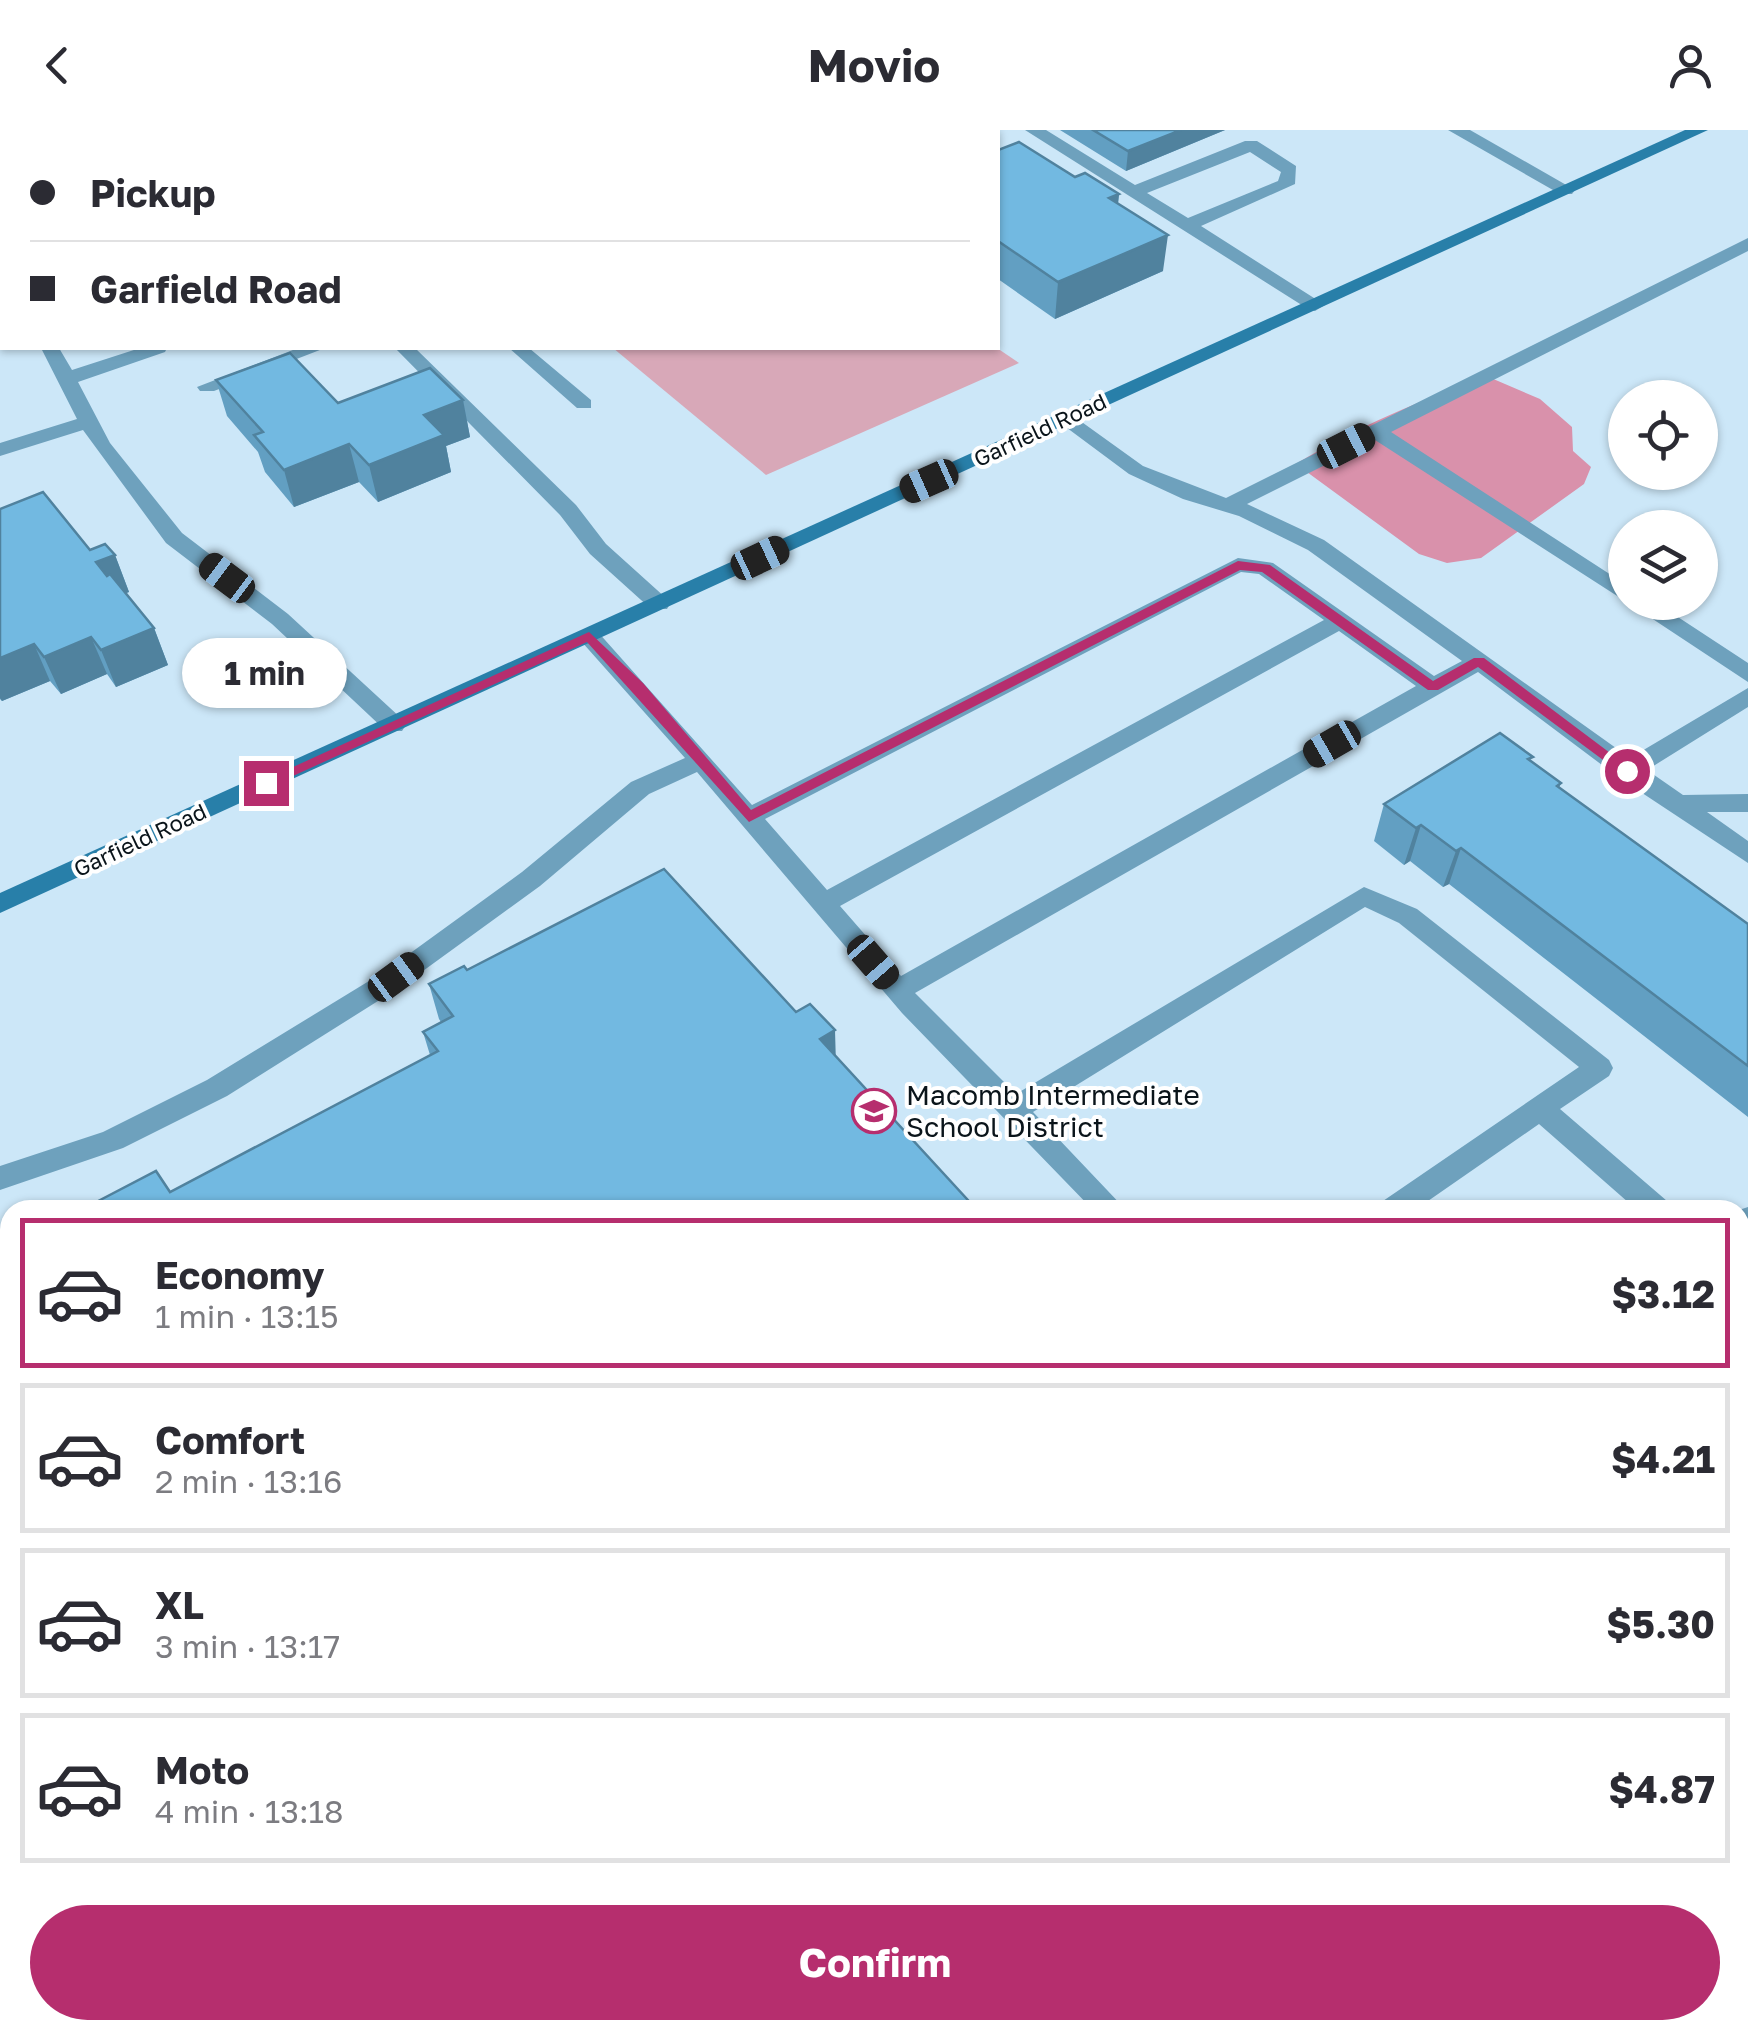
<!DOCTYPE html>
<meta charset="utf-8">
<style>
body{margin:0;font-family:"Golos Text",sans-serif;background:#f2f2f3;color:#2b2b33;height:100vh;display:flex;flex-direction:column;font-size:38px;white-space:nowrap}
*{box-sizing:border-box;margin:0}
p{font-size:32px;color:#7c7c81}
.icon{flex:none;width:55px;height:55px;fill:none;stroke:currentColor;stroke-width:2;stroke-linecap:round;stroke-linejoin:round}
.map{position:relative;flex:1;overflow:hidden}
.details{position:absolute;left:0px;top:1070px;width:1750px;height:840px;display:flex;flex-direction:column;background:#fff;border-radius:30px 30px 0 0;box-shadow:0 2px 8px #0004}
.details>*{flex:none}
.hud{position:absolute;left:0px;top:0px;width:1000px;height:220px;box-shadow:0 2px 8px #0004;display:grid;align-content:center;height:220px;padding:0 30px;background:#fff}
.fabs{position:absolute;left:1608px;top:250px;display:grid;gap:20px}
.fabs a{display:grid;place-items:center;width:110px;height:110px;border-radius:50%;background:#fff;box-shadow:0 2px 8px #0004;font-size:50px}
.end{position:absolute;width:45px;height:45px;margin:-22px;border:12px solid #b62e6e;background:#fff;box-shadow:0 0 0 5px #fff}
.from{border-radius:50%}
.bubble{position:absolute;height:70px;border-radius:35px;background:#fff;box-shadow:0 2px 8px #0004;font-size:32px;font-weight:700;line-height:70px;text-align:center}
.car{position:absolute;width:30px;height:60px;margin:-30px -15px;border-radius:12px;box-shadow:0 0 8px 2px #0007;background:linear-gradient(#222 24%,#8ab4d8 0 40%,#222 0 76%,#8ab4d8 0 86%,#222 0)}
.hud b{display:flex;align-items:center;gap:35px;height:95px;font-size:38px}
.hud b+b{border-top:2px solid #e1e1e2}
.hud i{width:25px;height:25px;background:#2b2b33}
ul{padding:18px 0 0;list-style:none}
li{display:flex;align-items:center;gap:30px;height:150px;margin:0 20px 15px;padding:0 10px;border:5px solid #e1e1e2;border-radius:0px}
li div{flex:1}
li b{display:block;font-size:38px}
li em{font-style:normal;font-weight:700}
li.selected{border-color:#b62e6e}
li>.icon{width:90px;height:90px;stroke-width:1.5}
.cta{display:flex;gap:20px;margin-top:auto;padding:20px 30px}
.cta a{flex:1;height:115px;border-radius:60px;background:#b62e6e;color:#fff;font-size:40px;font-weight:700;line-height:115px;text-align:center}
header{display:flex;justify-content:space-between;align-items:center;height:130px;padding:0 30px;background:#fff;font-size:45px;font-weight:700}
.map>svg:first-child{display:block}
.green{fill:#d8a8b8}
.water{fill:#d991ab}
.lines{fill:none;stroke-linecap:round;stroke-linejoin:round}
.service{fill:#6ea1bd;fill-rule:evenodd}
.minor{fill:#6ea1bd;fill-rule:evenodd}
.secondary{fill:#287fa9;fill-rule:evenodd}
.wall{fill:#629fc2}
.shaded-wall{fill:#50829e}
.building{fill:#72b9e1;stroke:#50829e;stroke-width:2.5}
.route{fill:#b62e6e}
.labels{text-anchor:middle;stroke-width:8;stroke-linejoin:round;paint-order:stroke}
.far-street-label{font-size:22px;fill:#0a141a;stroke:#fff}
.poi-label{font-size:28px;fill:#0a141a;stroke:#fff;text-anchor:start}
</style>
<header><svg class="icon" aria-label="back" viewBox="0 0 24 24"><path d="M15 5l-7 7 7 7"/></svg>Movio<svg class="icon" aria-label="person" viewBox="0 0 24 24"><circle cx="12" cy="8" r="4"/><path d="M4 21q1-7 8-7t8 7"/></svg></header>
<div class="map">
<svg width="1748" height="1910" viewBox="0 0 1748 1910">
<rect width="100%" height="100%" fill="#cce7f8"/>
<!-- green -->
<path class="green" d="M 613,218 L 997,218 L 1019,233 L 766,345 Z"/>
<!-- water -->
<path class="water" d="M 1491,248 L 1540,269 L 1572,297 L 1573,321 L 1591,337 L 1584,354 L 1481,428 L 1447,433 L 1419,424 L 1296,334 C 1355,298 1424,267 1491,248 Z"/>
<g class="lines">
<!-- service -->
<path class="service" d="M 261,0 L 279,0 L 281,2 L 263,2 Z
M 1025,0 L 1046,0 L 1135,55 L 1245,11 L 1257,11 L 1296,36 L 1295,54 L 1201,96 L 1325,175 L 1315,181 L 1308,179 ZM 1250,22 L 1281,42 L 1278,51 L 1188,88 L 1147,63 Z
M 1448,0 L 1470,0 L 1575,60 L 1572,64 L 1560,64 Z
M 1748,108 L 1748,121 L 1391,302 L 1625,454 L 1625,471 L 1375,310 L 1247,374 L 1324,410 L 1630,628 L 1748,558 L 1748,577 L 1647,640 L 1683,665 L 1748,664 L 1748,682 L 1707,682 L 1748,711 L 1748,733 L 1618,647 L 1478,542 L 915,863 L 1016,964 L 1364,757 L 1417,779 L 1609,930 L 1613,938 L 1609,946 L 1560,979 L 1667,1071 L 1671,1080 L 1637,1080 L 1539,994 L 1415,1080 L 1379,1080 L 1383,1071 L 1579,937 L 1399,793 L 1365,777 L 1033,982 L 1126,1080 L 1093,1080 L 902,883 L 697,642 L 649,664 L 540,756 L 405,854 L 227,966 L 123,1018 L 0,1060 L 0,1036 L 103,1002 L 207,950 L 387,840 L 522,742 L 631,652 L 685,628 L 581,511 L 578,506 L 581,501 L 597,501 L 752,675 L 1238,428 L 1273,433 L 1434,546 L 1462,531 L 1308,420 L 1239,386 L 1183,369 L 1129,344 L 1055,289 L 1065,283 L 1072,285 L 1143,336 L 1226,368 ZM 1241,442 L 1259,444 L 1324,490 L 827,760 L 765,689 ZM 1339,501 L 1416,556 L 901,846 L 840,776 Z
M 0,134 L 2,135 L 2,146 L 0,146 Z
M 41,218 L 59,218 L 72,240 L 140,218 L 167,218 L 165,222 L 78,252 L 110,313 L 182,403 L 288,484 L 402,589 L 406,595 L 402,601 L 386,601 L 272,494 L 166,413 L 83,300 L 0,326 L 0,313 L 77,289 Z
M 298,218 L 325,218 L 214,261 L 200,261 L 197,257 Z
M 395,218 L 415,218 L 576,375 L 606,414 L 667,469 L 670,474 L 667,479 L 651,479 L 590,424 L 560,385 Z
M 509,218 L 529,218 L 591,270 L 591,278 L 577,278 Z
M 1627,472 L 1655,472 L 1748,533 L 1748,552 Z
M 1748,1077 L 1748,1104 L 1740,1107 L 1739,1080 Z
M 1748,1550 L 1748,1588 L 1740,1591 L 1740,1553 Z
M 201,1900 L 249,1900 L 245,1910 L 197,1910 Z
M 326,1900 L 366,1900 L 370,1910 L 330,1910 Z
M 589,1900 L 629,1900 L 633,1910 L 593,1910 Z
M 1354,1900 L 1399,1900 L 1395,1910 L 1350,1910 Z
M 1647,1900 L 1691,1900 L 1695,1910 L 1651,1910 Z"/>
<!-- minor -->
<path class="minor" d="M 1748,1859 L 1748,1901 L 1741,1910 L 1697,1910 L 1701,1900 L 1740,1900 L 1740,1863 Z"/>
<!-- secondary -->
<path class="secondary" d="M 1685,0 L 1708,0 L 0,783 L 0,763 Z"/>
</g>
<!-- wall -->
<path class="wall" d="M 1060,0 L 1225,0 L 1126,41 Z
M 998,20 L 1119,64 L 1118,74 L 1163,141 L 1055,189 L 998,149 Z
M 216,250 L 338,273 L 463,270 L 470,307 L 446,316 L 451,342 L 378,372 L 359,352 L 294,377 L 265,342 L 258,322 L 227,286 Z
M 0,379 L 90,420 L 115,425 L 129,462 L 126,463 L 154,498 L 168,535 L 116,557 L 107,544 L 61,564 L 50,551 L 2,571 L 0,569 Z
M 1531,632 L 1561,653 L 1559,658 L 1748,794 L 1748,987 L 1449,754 L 1443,757 L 1410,731 L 1404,735 L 1374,711 L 1384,674 Z
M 467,840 L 835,925 L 170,1062 L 430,925 L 423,902 L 441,892 L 439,889 L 429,854 Z
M 785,1900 L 886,1900 L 874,1910 L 791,1910 Z"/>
<!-- shaded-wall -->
<path class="shaded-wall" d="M 1181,0 L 1225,0 L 1126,41 L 1128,21 Z
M 2,45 L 2,86 L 0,87 L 0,46 Z
M 1119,64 L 1115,100 L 1109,68 Z
M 1168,105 L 1163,141 L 1055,189 L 1058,152 Z
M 463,270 L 470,307 L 446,316 L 451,342 L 378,372 L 369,335 L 424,285 Z
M 349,314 L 359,352 L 294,377 L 284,340 Z
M 115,425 L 129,462 L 110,469 L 96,432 Z
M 154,498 L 168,535 L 116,557 L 101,520 Z
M 91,507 L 107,544 L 61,564 L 44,527 Z
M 34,514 L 50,551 L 2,571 L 0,568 L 0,528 Z
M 1421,695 L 1410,731 L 1404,735 L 1416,698 Z
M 1461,718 L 1449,754 L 1443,757 L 1456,721 Z
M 835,900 L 836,935 L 820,909 Z
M 10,1823 L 10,1859 L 0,1865 L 0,1829 Z
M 871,1900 L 886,1900 L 874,1910 L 858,1910 Z"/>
<!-- building -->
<path class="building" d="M 0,0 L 181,0 L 184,2 L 2,2 L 2,45 L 0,46 Z
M 1093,0 L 1181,0 L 1128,21 Z
M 1019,12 L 1075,47 L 1085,43 L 1119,64 L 1109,68 L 1168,105 L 1058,152 L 998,111 L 998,20 Z
M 290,223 L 338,273 L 430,238 L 463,270 L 424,285 L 444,305 L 369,335 L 349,314 L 284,340 L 254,305 L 263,302 L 216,250 Z
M 43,362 L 90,420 L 105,414 L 115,425 L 96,432 L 107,446 L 110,444 L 154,498 L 101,520 L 91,507 L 44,527 L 34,514 L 0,528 L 0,379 Z
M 1500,603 L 1533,627 L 1528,629 L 1561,653 L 1557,656 L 1748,794 L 1748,936 L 1461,718 L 1456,721 L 1421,695 L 1416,698 L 1384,674 Z
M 664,739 L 796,882 L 810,874 L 835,900 L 820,909 L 977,1080 L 81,1080 L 156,1041 L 170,1062 L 438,921 L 423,902 L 453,886 L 429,854 L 464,836 L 467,840 Z
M 10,1101 L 10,1823 L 0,1829 L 0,1123 L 8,1118 L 2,1105 Z
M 791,1900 L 871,1900 L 858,1910 L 797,1910 Z"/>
<!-- route -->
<path class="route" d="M 1238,431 L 1270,435 L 1433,551 L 1474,528 L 1484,528 L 1634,641 L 1622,644 L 1478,537 L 1438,560 L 1428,560 L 1262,442 L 1240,440 L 749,692 L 587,512 L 271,656 L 258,653 L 589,502 L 643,553 L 751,680 Z"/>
<!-- icons -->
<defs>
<symbol id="school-ring" viewBox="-11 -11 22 22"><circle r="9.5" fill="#fff" stroke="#b62e6e" stroke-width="1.5"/><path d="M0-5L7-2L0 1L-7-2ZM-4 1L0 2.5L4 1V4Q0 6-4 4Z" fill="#b62e6e"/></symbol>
</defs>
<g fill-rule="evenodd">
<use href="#school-ring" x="849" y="956" width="50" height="50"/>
</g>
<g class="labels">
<!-- far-street labels -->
<g class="far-street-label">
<text transform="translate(1040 300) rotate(-25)" y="8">Garfield Road</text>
<text transform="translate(140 710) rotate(-25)" y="8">Garfield Road</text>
</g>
<!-- poi labels -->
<g class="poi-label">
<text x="906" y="975">Macomb Intermediate<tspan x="906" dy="32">School District</tspan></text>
</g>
</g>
</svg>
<div class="fabs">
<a><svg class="icon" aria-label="locate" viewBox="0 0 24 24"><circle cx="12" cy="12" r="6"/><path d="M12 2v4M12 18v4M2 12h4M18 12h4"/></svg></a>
<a><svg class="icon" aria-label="layers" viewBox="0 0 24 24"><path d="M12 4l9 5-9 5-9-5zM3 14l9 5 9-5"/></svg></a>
</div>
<i class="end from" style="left:1627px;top:641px"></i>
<i class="end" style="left:266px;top:653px"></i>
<div class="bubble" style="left:182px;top:508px;width:165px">1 min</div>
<i class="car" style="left:1346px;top:316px;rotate:63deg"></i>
<i class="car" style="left:929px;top:351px;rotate:246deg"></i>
<i class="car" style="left:760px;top:428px;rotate:65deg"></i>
<i class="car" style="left:227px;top:448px;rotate:307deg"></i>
<i class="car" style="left:1332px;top:614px;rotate:240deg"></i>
<i class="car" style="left:873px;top:832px;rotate:139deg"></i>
<i class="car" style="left:396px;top:847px;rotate:54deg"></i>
<div class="hud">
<b><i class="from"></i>Pickup</b>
<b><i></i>Garfield Road</b>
</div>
<section class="details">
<ul>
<li class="selected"><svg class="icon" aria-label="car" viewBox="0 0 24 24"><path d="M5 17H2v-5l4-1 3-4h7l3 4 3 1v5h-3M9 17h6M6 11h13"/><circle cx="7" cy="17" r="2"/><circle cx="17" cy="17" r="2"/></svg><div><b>Economy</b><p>1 min · 13:15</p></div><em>$3.12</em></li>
<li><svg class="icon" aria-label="car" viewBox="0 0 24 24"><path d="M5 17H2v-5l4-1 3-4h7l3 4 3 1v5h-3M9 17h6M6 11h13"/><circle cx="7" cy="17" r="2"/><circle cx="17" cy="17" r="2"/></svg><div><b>Comfort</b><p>2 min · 13:16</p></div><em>$4.21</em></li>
<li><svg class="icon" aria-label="car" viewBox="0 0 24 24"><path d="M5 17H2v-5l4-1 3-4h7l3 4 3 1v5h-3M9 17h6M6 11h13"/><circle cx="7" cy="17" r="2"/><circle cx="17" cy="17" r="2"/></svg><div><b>XL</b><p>3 min · 13:17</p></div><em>$5.30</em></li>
<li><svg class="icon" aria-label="car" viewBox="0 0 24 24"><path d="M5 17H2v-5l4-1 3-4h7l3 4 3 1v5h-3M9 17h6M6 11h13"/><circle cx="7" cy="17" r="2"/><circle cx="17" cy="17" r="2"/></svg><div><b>Moto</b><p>4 min · 13:18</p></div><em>$4.87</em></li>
</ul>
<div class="cta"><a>Confirm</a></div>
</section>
</div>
